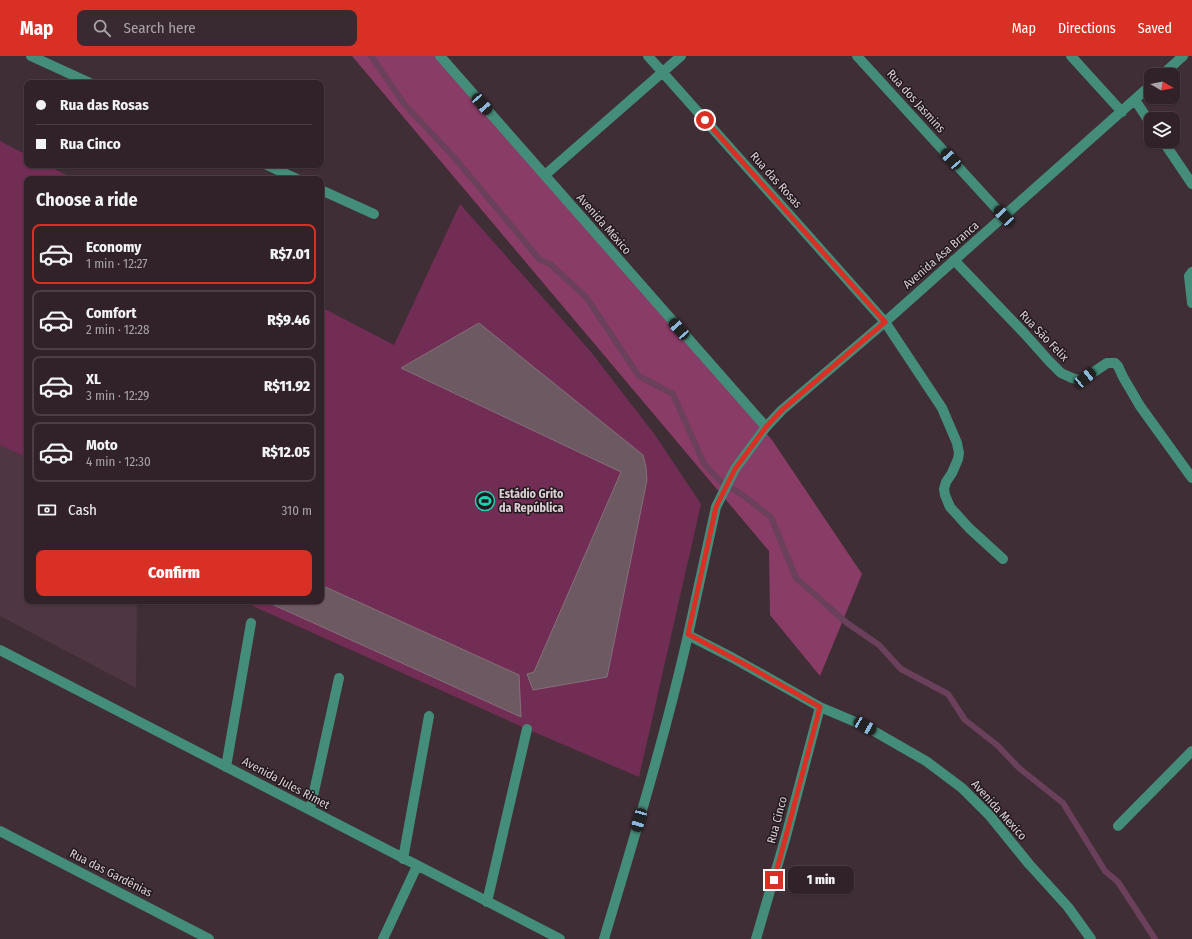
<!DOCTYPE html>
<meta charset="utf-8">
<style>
body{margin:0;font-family:"Fira Sans Condensed",sans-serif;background:#382a30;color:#f1f3f6;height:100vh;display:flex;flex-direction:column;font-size:15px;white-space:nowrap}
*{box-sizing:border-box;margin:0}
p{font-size:13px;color:#a8a4a8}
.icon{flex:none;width:22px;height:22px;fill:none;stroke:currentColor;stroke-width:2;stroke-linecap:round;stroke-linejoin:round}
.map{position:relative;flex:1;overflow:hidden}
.details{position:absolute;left:24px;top:120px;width:300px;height:428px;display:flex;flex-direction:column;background:#302228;border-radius:8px;box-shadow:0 1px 3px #0004,0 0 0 1px #4b3f45}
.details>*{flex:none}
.top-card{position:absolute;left:24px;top:24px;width:300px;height:88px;border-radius:8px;box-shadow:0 1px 3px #0004,0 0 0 1px #4b3f45;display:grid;align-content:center;height:88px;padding:0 12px;background:#302228}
.needle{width:26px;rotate:100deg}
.controls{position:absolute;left:1144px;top:12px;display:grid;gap:8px}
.controls a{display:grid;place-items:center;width:36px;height:36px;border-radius:8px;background:#302228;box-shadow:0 1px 3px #0004,0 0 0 1px #4b3f45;font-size:20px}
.end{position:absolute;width:18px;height:18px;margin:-9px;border:5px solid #d93025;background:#fff;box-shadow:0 0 0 2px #fff}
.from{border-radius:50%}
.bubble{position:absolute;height:28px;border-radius:8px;background:#302228;box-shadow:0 1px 3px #0004,0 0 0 1px #4b3f45;font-size:13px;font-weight:800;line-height:28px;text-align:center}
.car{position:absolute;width:12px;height:24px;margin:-12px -6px;border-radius:5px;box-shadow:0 0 3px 1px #0007;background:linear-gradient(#222 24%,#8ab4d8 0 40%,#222 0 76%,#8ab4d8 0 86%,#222 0)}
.top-card b{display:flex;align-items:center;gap:14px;height:38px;font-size:15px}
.top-card b+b{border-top:1px solid #4b3f45}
.top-card i{width:10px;height:10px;background:#f1f3f6}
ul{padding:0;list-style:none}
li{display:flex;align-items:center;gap:12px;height:60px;margin:0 8px 6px;padding:0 4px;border:2px solid #4b3f45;border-radius:8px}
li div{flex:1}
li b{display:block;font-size:15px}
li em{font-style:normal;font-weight:800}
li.current{border-color:#d93025}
li>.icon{width:36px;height:36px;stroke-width:1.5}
h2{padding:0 12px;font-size:18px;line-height:48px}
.pay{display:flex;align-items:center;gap:10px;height:44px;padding:0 12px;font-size:15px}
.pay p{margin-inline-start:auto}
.cta{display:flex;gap:8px;margin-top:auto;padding:8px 12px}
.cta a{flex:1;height:46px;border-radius:8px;background:#d93025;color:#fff;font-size:16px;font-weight:800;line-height:46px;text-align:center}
header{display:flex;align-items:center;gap:24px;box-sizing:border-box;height:56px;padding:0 20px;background:#d93025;color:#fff}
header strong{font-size:19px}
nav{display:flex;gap:22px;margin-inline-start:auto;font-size:14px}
.search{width:280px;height:36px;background:#382a30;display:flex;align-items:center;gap:10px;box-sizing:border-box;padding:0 14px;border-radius:8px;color:#a8a4a8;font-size:15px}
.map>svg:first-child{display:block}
.built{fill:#4e3642}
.green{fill:#722d54}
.forest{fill:#893c66}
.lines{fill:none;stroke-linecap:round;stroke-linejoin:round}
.stream{stroke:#6a405a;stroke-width:6}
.building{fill:#6d5962;stroke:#85707a}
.minor{stroke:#448d7a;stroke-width:10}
.route{stroke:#d93025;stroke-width:5}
.labels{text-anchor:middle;stroke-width:3;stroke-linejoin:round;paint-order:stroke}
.street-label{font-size:12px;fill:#dcd0d5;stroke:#21191d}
.poi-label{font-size:12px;font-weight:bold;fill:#dcd0d5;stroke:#21191d;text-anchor:start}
</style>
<header>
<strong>Map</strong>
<div class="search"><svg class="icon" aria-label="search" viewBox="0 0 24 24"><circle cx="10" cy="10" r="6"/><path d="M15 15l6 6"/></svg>Search here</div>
<nav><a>Map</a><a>Directions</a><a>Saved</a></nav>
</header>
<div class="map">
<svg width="1192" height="883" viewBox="0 0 1192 883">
<rect width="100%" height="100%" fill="#402e36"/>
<!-- built -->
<path class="built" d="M 0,389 L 27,402 L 27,545 L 137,545 L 136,632 L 0,560 Z"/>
<!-- green -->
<path class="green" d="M 0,85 L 27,99 L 27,109 L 47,109 L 74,123 L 27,123 L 27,402 L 0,389 Z
M 460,148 L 591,296 L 655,379 L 701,448 L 639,721 L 527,673 L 242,545 L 321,545 L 321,251 L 394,289 Z"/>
<!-- forest -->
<path class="forest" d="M 352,0 L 435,0 L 772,384 L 862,518 L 820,620 L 770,559 L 769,495 Z"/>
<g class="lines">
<!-- stream -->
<path class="stream" d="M 371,0 L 405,49 L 453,100 L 540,204 L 550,208 L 586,241 L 639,320 L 673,338 L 704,408 L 720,425 L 744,440 L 771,461 L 796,522 L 847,567 L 879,589 L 901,613 L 948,638 L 965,664 L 997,689 L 1019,712 L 1063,747 L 1105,815 L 1118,826 L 1155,883"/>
</g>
<!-- building -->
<path class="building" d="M 479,267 L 643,399 L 646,411 L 647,424 L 607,621 L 533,634 L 527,618 L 534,616 L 621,416 L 401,312 Z
M 321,529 L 519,619 L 521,661 L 265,545 L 321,545 Z"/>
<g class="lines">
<!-- minor -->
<path class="minor" d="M 31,0 L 90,27
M 440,0 L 766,371 L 782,354 L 885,266 L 1151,29
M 648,0 L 885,266 L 942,352 L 957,387 L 959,397 L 958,403 L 952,417 L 946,426 L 944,433 L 945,439 L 950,451 L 969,472 L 1003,503
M 857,0 L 1004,161
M 1071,0 L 1122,56
M 1162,19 L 1183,0
M 1135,44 L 1151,68
M 1163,85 L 1192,128
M 267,109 L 297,123
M 545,119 L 681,0
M 321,134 L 374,158
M 954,204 L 1024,277 L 1049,305 L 1061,317 L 1072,322 L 1079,324 L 1085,322 L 1107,307 L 1115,307 L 1118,310 L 1123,321 L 1140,350 L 1192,422
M 1192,216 L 1189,220 L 1192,247
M 688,579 L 716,451 L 735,413 L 766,371
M 0,594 C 187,689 373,788 560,883
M 226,711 L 251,567
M 310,754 L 339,622
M 1118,770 L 1192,695
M 0,775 L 209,883
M 403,803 L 429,660
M 487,846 L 527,673
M 383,883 L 417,810
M 604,883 C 634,782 665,681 688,579 L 733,602 L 820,651 L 865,670 L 926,705 L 962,732 L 990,760 L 1029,808 L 1068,851 L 1091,883
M 756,883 L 786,780 L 820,651"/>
</g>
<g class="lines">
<!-- route -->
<path class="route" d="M 705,64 L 885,266 L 782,354 L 766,371 L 735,413 L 716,451 L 688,578 L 746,609 L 820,651 L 786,780 L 774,824"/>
</g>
<!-- icons -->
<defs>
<symbol id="stadium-ring" viewBox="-11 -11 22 22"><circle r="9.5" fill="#21191d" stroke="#1bd5b1" stroke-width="1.5"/><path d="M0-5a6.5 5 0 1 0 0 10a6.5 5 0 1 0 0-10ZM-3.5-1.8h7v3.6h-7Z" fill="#1bd5b1"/></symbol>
</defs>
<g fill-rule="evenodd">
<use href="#stadium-ring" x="474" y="434" width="22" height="22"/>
</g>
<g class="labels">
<!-- street labels -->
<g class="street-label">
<text transform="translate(916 45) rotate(48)" y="4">Rua dos Jasmins</text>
<text transform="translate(776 124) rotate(48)" y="4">Rua das Rosas</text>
<text transform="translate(604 168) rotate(49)" y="4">Avenida México</text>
<text transform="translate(941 199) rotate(-41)" y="4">Avenida Asa Branca</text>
<text transform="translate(1044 280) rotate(46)" y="4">Rua São Felix</text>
<text transform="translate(286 727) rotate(28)" y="4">Avenida Jules Rimet</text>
<text transform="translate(999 754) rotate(48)" y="4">Avenida Mexico</text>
<text transform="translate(777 764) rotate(-75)" y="4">Rua Cinco</text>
<text transform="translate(111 817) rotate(27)" y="4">Rua das Gardênias</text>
</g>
<!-- poi labels -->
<g class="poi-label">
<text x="499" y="442">Estádio Grito<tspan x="499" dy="14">da República</tspan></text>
</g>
</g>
</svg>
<div class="controls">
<a><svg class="needle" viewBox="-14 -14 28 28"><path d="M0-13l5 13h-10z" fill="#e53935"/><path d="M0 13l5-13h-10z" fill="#a8a4a8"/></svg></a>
<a><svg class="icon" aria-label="layers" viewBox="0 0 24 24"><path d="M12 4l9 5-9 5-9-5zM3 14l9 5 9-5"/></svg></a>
</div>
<i class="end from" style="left:705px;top:64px"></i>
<i class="end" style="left:774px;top:824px"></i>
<div class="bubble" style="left:788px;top:810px;width:66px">1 min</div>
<i class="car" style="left:482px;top:48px;rotate:139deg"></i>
<i class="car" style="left:951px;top:103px;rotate:318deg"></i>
<i class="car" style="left:1004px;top:160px;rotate:317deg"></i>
<i class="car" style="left:679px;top:273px;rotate:319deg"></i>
<i class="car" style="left:1085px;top:322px;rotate:51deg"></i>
<i class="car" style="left:865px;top:670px;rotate:120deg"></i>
<i class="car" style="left:639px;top:764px;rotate:196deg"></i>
<div class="top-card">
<b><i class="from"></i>Rua das Rosas</b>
<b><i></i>Rua Cinco</b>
</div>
<section class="details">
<h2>Choose a ride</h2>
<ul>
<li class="current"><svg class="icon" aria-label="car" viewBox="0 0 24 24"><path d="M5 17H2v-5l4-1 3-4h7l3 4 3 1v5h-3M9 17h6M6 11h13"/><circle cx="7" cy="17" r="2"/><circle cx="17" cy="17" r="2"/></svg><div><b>Economy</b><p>1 min · 12:27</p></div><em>R$7.01</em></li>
<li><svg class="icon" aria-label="car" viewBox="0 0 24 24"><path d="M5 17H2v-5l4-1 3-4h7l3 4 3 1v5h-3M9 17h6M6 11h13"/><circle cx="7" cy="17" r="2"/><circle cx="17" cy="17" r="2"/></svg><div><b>Comfort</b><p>2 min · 12:28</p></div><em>R$9.46</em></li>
<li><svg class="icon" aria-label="car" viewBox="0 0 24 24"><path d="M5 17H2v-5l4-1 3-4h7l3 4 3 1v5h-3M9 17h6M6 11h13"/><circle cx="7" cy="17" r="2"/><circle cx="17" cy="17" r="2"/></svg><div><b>XL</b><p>3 min · 12:29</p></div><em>R$11.92</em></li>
<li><svg class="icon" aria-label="car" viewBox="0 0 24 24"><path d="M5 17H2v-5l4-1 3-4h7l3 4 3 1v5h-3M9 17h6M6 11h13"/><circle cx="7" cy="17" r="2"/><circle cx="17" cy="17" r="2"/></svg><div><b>Moto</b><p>4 min · 12:30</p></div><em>R$12.05</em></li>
</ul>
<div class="pay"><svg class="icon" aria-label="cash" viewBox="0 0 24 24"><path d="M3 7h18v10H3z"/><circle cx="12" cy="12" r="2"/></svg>Cash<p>310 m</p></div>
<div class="cta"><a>Confirm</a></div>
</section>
</div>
